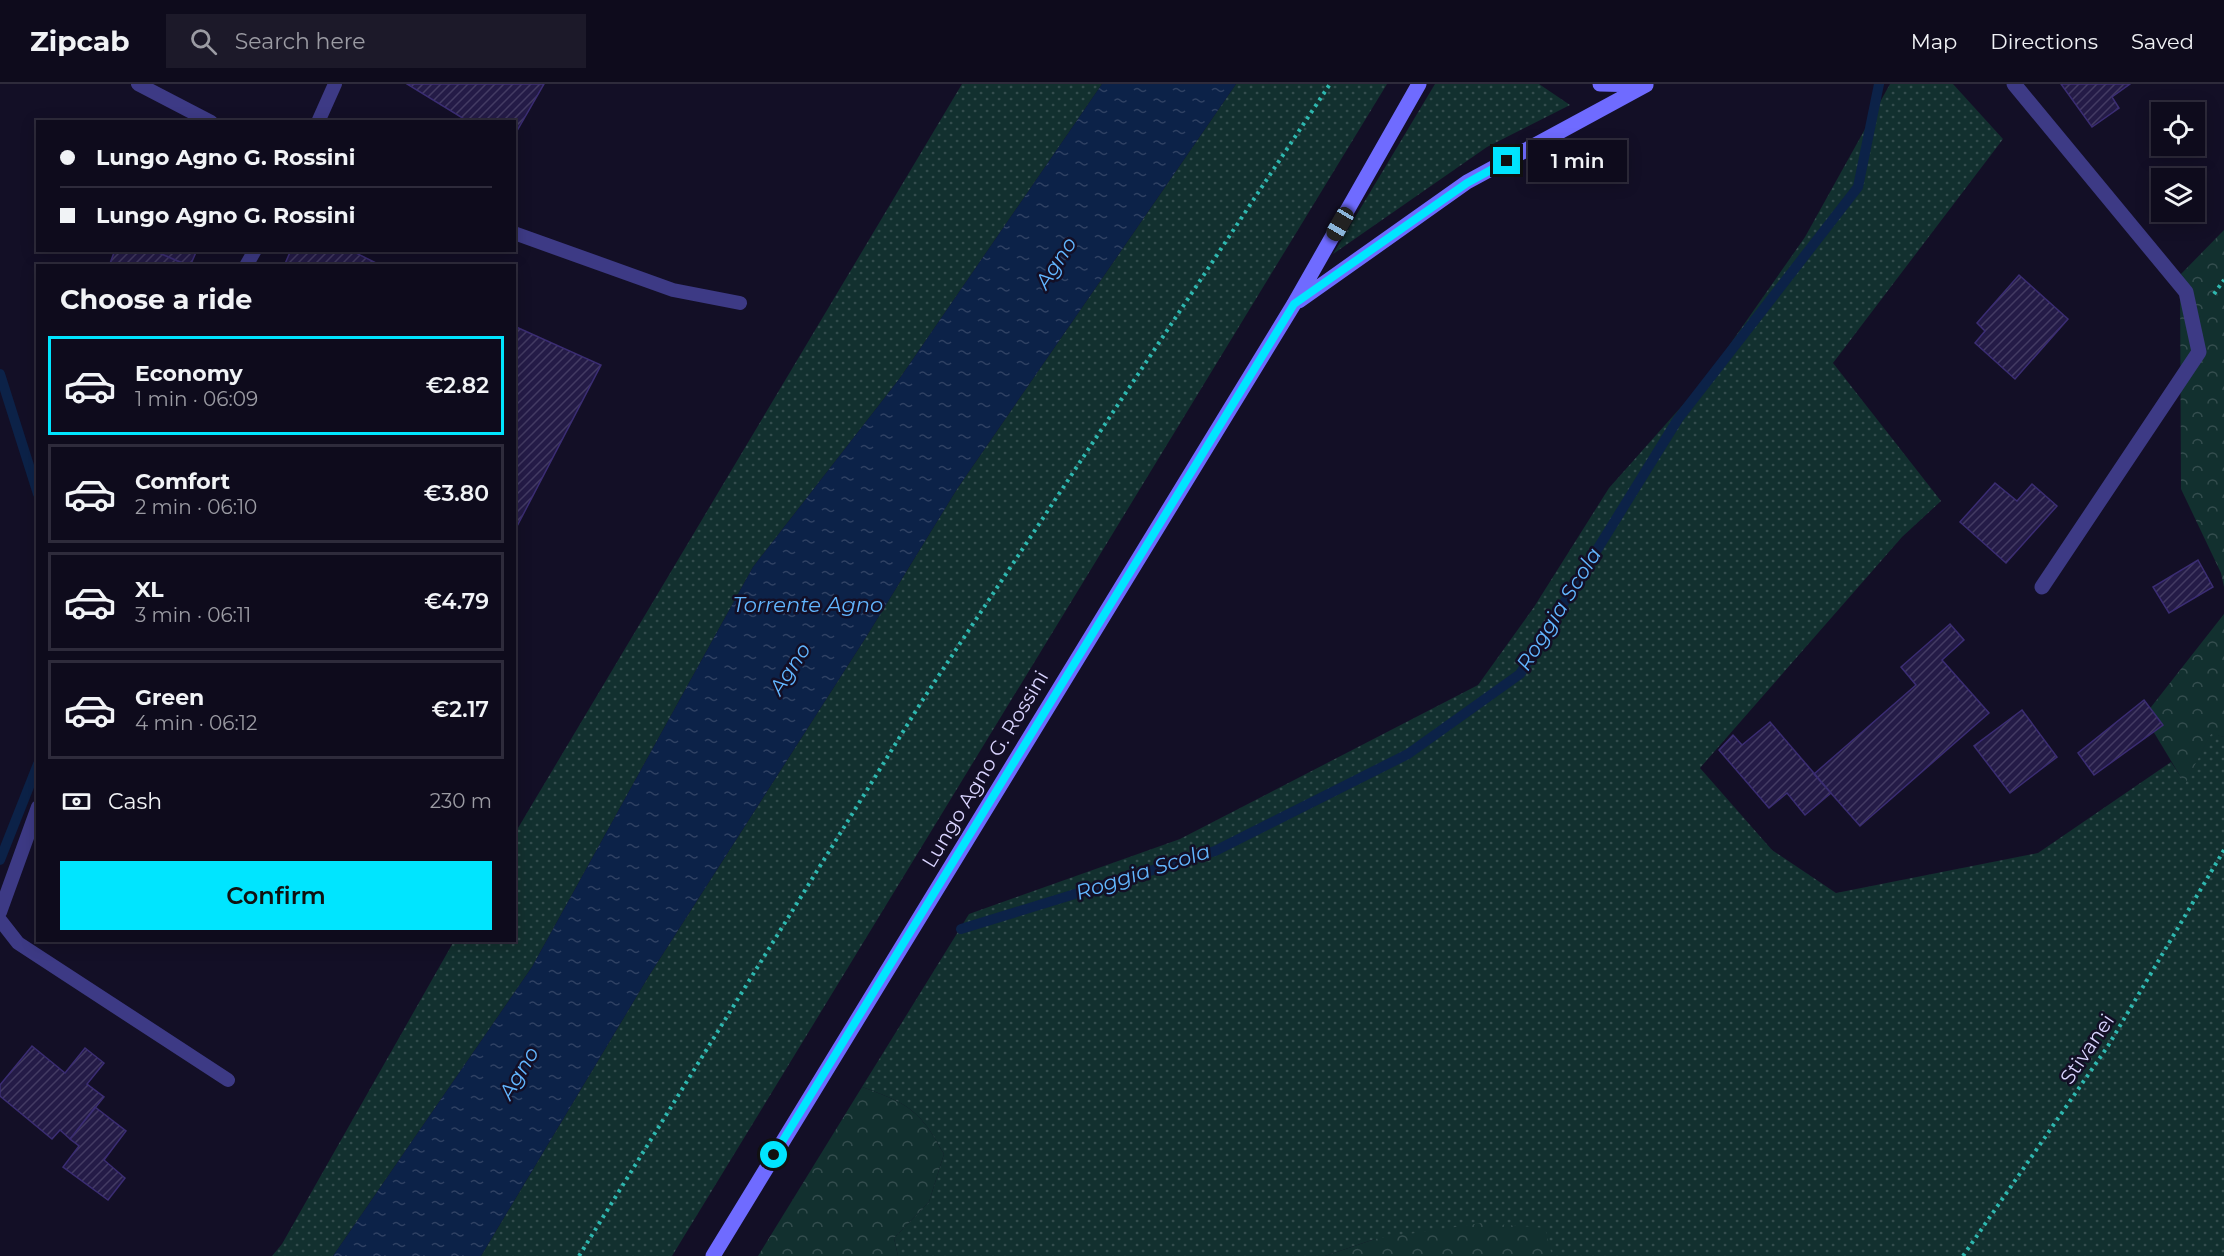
<!DOCTYPE html>
<meta charset="utf-8">
<style>
body{margin:0;font-family:Montserrat,sans-serif;background:#1c1929;color:#f1f3f6;height:100vh;display:flex;flex-direction:column;font-size:22px;white-space:nowrap}
*{box-sizing:border-box;margin:0}
p{font-size:20px;color:#9b9ba3}
.icon{flex:none;width:33px;height:33px;fill:none;stroke:currentColor;stroke-width:2;stroke-linecap:round;stroke-linejoin:round}
.map{position:relative;flex:1;overflow:hidden}
.panel{position:absolute;left:36px;top:180px;width:480px;height:678px;display:flex;flex-direction:column;background:#0e0b1c;border-radius:0px;box-shadow:0 3px 15px #0003,0 0 0 2px #2e2b3b}
.panel>*{flex:none}
.banner{position:absolute;left:36px;top:36px;width:480px;height:132px;border-radius:0px;box-shadow:0 3px 15px #0003,0 0 0 2px #2e2b3b;display:grid;align-content:center;height:132px;padding:0 24px;background:#0e0b1c}
.tools{position:absolute;left:2151px;top:18px;display:grid;gap:12px}
.tools a{display:grid;place-items:center;width:54px;height:54px;border-radius:0px;background:#0e0b1c;box-shadow:0 3px 15px #0003,0 0 0 2px #2e2b3b;font-size:30px}
.end{position:absolute;width:27px;height:27px;margin:-14px;border:8px solid #00e5ff;background:#111;box-shadow:0 0 0 3px #111}
.from{border-radius:50%}
.bubble{position:absolute;height:42px;border-radius:0px;background:#0e0b1c;box-shadow:0 3px 15px #0003,0 0 0 2px #2e2b3b;font-size:20px;font-weight:600;line-height:42px;text-align:center}
.car{position:absolute;width:18px;height:36px;margin:-18px -9px;border-radius:8px;box-shadow:0 0 4px 2px #0007;background:linear-gradient(#222 24%,#8ab4d8 0 40%,#222 0 76%,#8ab4d8 0 86%,#222 0)}
.banner b{display:flex;align-items:center;gap:21px;height:57px;font-size:22px}
.banner b+b{border-top:2px solid #2e2b3b}
.banner i{width:15px;height:15px;background:#f1f3f6}
ul{padding:0;list-style:none}
li{display:flex;align-items:center;gap:18px;height:99px;margin:0 12px 9px;padding:0 12px;border:3px solid #2e2b3b;border-radius:0px}
li div{flex:1}
li b{display:block;font-size:22px}
li em{font-style:normal;font-weight:600}
li.active{border-color:#00e5ff}
li>.icon{width:54px;height:54px;stroke-width:1.5}
h2{padding:0 24px;font-size:27px;line-height:72px}
.pay{display:flex;align-items:center;gap:15px;height:66px;padding:0 24px;font-size:22px}
.pay p{margin-inline-start:auto}
.primary-button{display:flex;gap:12px;margin-top:auto;padding:12px 24px}
.primary-button a{flex:1;height:69px;border-radius:0px;background:#00e5ff;color:#111;font-size:24px;font-weight:600;line-height:69px;text-align:center}
header{display:flex;align-items:center;gap:36px;box-sizing:border-box;height:84px;padding:0 30px;background:#0e0b1c;border-bottom:2px solid #2e2b3b}
header strong{font-size:28px}
nav{display:flex;gap:33px;margin-inline-start:auto;font-size:21px}
.search{width:420px;height:54px;background:#1c1929;display:flex;align-items:center;gap:15px;box-sizing:border-box;padding:0 21px;border-radius:0px;color:#9b9ba3;font-size:22px}
.map>svg:first-child{display:block}
.grass{fill:url(#grass-dots)}
.forest{fill:url(#forest-crowns)}
.water{fill:url(#water-ripples)}
.lines{fill:none;stroke-linecap:round;stroke-linejoin:round}
.stream{stroke:#0c2248;stroke-width:10}
.building{fill:url(#building-hatch);stroke:#3b2d73;stroke-width:1.5}
.path{stroke:#2fb8b0;stroke-width:4;stroke-dasharray:3 4.5;stroke-linecap:butt}
.service{stroke:#3d3a85;stroke-width:14}
.minor{stroke:#3d3a85;stroke-width:15}
.secondary{stroke:#6f6bff;stroke-width:15}
.route{stroke:#00e5ff;stroke-width:8}
.labels{text-anchor:middle;stroke-width:5;stroke-linejoin:round;paint-order:stroke}
.street-label{font-size:20px;fill:#d9d4ff;stroke:#130f26}
.water-label{font-size:21px;font-style:italic;fill:#62b6ff;stroke:#130f26}
</style>
<header>
<strong>Zipcab</strong>
<div class="search"><svg class="icon" aria-label="search" viewBox="0 0 24 24"><circle cx="10" cy="10" r="6"/><path d="M15 15l6 6"/></svg>Search here</div>
<nav><a>Map</a><a>Directions</a><a>Saved</a></nav>
</header>
<div class="map">
<svg width="2224" height="1172" viewBox="0 0 2224 1172">
<defs>
<pattern id="grass-dots" width="8" height="8" patternUnits="userSpaceOnUse" patternTransform="scale(1.5)"><rect width="8" height="8" fill="#12302f"/><path d="M2 2h.1M6 6h.1" fill="none" stroke="#344d4e" stroke-width="1.8" stroke-linecap="round"/></pattern>
<pattern id="forest-crowns" width="20" height="18" patternUnits="userSpaceOnUse" patternTransform="scale(1.5)"><rect width="20" height="18" fill="#12302f"/><path d="M2 6a3 3 0 1 1 6 0M12 15a3 3 0 1 1 6 0" fill="none" stroke="#344d4e"/></pattern>
<pattern id="water-ripples" width="26" height="14" patternUnits="userSpaceOnUse" patternTransform="scale(1.5)"><rect width="26" height="14" fill="#0c2248"/><path d="M2 4q2-2 4 0t4 0M15 11q2-2 4 0t4 0" fill="none" stroke="#2f4163"/></pattern>
<pattern id="building-hatch" width="6" height="6" patternUnits="userSpaceOnUse" patternTransform="scale(1.5)"><rect width="6" height="6" fill="#241b47"/><path d="M-1 1l2-2M0 6l6-6M5 7l2-2" fill="none" stroke="#433b63"/></pattern>
</defs>
<rect width="100%" height="100%" fill="#130f26"/>
<!-- grass -->
<path class="grass" d="M 962,0 L 1102,0 L 900,294 L 753,483 L 532,883 L 333,1172 L 272,1172 L 282,1160 L 454,857 L 514,856 L 515,749 Z
M 1236,0 L 1387,0 L 672,1172 L 481,1172 L 650,890 L 868,550 L 957,405 Z
M 1435,0 L 1539,0 L 1570,21 L 1487,63 L 1333,170 Z
M 1890,0 L 1953,0 L 2003,55 L 1833,279 L 1941,417 L 1902,453 L 1700,684 L 1772,766 L 1836,809 L 2038,769 L 2171,678 L 2185,699 L 2211,649 L 2224,653 L 2224,1172 L 1552,1172 L 1375,1155 L 1325,1172 L 898,1172 L 894,1154 L 929,1118 L 944,1070 C 920,1026 909,1020 862,1003 L 969,830 L 1180,755 L 1478,601 L 1534,523 L 1609,404 L 1705,296 L 1805,153 Z"/>
<!-- forest -->
<path class="forest" d="M 2224,146 L 2224,503 L 2221,489 L 2181,405 L 2180,191 Z
M 2224,530 L 2224,653 L 2211,650 L 2185,700 L 2144,632 Z
M 862,1003 C 909,1020 920,1026 944,1070 L 929,1118 L 894,1154 L 898,1172 L 758,1172 Z
M 1482,1139 L 1545,1144 L 1552,1172 L 1325,1172 L 1375,1155 Z"/>
<!-- water -->
<path class="water" d="M 1102,0 L 1236,0 L 957,405 L 868,550 L 650,890 L 481,1172 L 333,1172 L 532,883 L 753,483 L 900,294 Z"/>
<g class="lines">
<!-- stream -->
<path class="stream" d="M 0,290 L 38,410
M 0,776 L 38,680
M 961,845 L 1215,767 L 1408,670 L 1520,590 L 1678,335 L 1858,103 L 1879,0"/>
</g>
<!-- building -->
<path class="building" d="M 407,0 L 544,0 L 514,52 L 514,38 L 469,38 Z
M 2061,0 L 2130,0 L 2112,13 L 2119,24 L 2092,43 Z
M 115,166 L 152,166 L 189,182 L 109,182 Z
M 152,166 L 197,166 L 190,182 Z
M 291,166 L 350,166 L 382,182 L 284,182 Z
M 2019,191 L 2068,235 L 2015,295 L 1975,259 L 1985,247 L 1977,239 Z
M 514,242 L 601,281 L 514,448 Z
M 1995,399 L 2017,417 L 2032,400 L 2057,422 L 2006,479 L 1960,438 Z
M 2198,476 L 2213,503 L 2169,529 L 2153,503 Z
M 1950,540 L 1964,556 L 1942,576 L 1989,629 L 1860,742 L 1814,690 L 1916,601 L 1901,583 Z
M 2144,616 L 2163,641 L 2094,691 L 2078,669 Z
M 2022,626 L 2057,673 L 2010,709 L 1974,662 Z
M 1770,638 L 1831,709 L 1805,731 L 1787,709 L 1769,724 L 1719,666 L 1733,651 L 1742,661 Z
M 32,962 L 65,989 L 85,964 L 104,979 L 87,1000 L 104,1013 L 70,1055 L 60,1046 L 52,1055 L 0,1012 L 0,1001 Z
M 95,1023 L 126,1047 L 104,1076 L 125,1094 L 108,1116 L 63,1083 L 79,1062 L 70,1055 Z"/>
<g class="lines">
<!-- path -->
<path class="path" d="M 2214,210 L 2224,196
M 579,1172 L 922,617 L 1330,0
M 1963,1172 L 2108,962 L 2224,766"/>
<!-- service -->
<path class="service" d="M 138,0 L 211,38
M 318,38 L 335,0
M 514,149 L 673,206 L 740,219
M 246,182 L 255,166
M 0,828 L 38,723
M 0,836 L 18,859 L 228,996"/>
<!-- minor -->
<path class="minor" d="M 2014,0 L 2186,208 L 2199,268 L 2042,503"/>
<!-- secondary -->
<path class="secondary" d="M 1600,0 L 1641,1
M 1299,217 L 1467,98 L 1646,1
M 713,1172 L 1294,220 L 1419,0"/>
</g>
<g class="lines">
<!-- route -->
<path class="route" d="M 774,1071 L 1294,220 L 1467,99 L 1507,77"/>
</g>
<g class="labels">
<!-- street labels -->
<g class="street-label">
<text transform="translate(985 685) rotate(-59)" y="7">Lungo Agno G. Rossini</text>
<text transform="translate(2087 965) rotate(-56)" y="7">Stivanei</text>
</g>
<!-- water labels -->
<g class="water-label">
<text transform="translate(1056 179) rotate(-57)" y="7">Agno</text>
<text x="808" y="528">Torrente Agno</text>
<text transform="translate(1559 525) rotate(-58)" y="7">Roggia Scola</text>
<text transform="translate(790 585) rotate(-57)" y="7">Agno</text>
<text transform="translate(1143 788) rotate(-18)" y="7">Roggia Scola</text>
<text transform="translate(519 989) rotate(-59)" y="7">Agno</text>
</g>
</g>
</svg>
<div class="tools">
<a><svg class="icon" aria-label="locate" viewBox="0 0 24 24"><circle cx="12" cy="12" r="6"/><path d="M12 2v4M12 18v4M2 12h4M18 12h4"/></svg></a>
<a><svg class="icon" aria-label="layers" viewBox="0 0 24 24"><path d="M12 4l9 5-9 5-9-5zM3 14l9 5 9-5"/></svg></a>
</div>
<i class="end from" style="left:774px;top:1071px"></i>
<i class="end" style="left:1507px;top:77px"></i>
<div class="bubble" style="left:1528px;top:56px;width:99px">1 min</div>
<i class="car" style="left:1340px;top:140px;rotate:210deg"></i>
<div class="banner">
<b><i class="from"></i>Lungo Agno G. Rossini</b>
<b><i></i>Lungo Agno G. Rossini</b>
</div>
<section class="panel">
<h2>Choose a ride</h2>
<ul>
<li class="active"><svg class="icon" aria-label="car" viewBox="0 0 24 24"><path d="M5 17H2v-5l4-1 3-4h7l3 4 3 1v5h-3M9 17h6M6 11h13"/><circle cx="7" cy="17" r="2"/><circle cx="17" cy="17" r="2"/></svg><div><b>Economy</b><p>1 min · 06:09</p></div><em>€2.82</em></li>
<li><svg class="icon" aria-label="car" viewBox="0 0 24 24"><path d="M5 17H2v-5l4-1 3-4h7l3 4 3 1v5h-3M9 17h6M6 11h13"/><circle cx="7" cy="17" r="2"/><circle cx="17" cy="17" r="2"/></svg><div><b>Comfort</b><p>2 min · 06:10</p></div><em>€3.80</em></li>
<li><svg class="icon" aria-label="car" viewBox="0 0 24 24"><path d="M5 17H2v-5l4-1 3-4h7l3 4 3 1v5h-3M9 17h6M6 11h13"/><circle cx="7" cy="17" r="2"/><circle cx="17" cy="17" r="2"/></svg><div><b>XL</b><p>3 min · 06:11</p></div><em>€4.79</em></li>
<li><svg class="icon" aria-label="car" viewBox="0 0 24 24"><path d="M5 17H2v-5l4-1 3-4h7l3 4 3 1v5h-3M9 17h6M6 11h13"/><circle cx="7" cy="17" r="2"/><circle cx="17" cy="17" r="2"/></svg><div><b>Green</b><p>4 min · 06:12</p></div><em>€2.17</em></li>
</ul>
<div class="pay"><svg class="icon" aria-label="cash" viewBox="0 0 24 24"><path d="M3 7h18v10H3z"/><circle cx="12" cy="12" r="2"/></svg>Cash<p>230 m</p></div>
<div class="primary-button"><a>Confirm</a></div>
</section>
</div>
